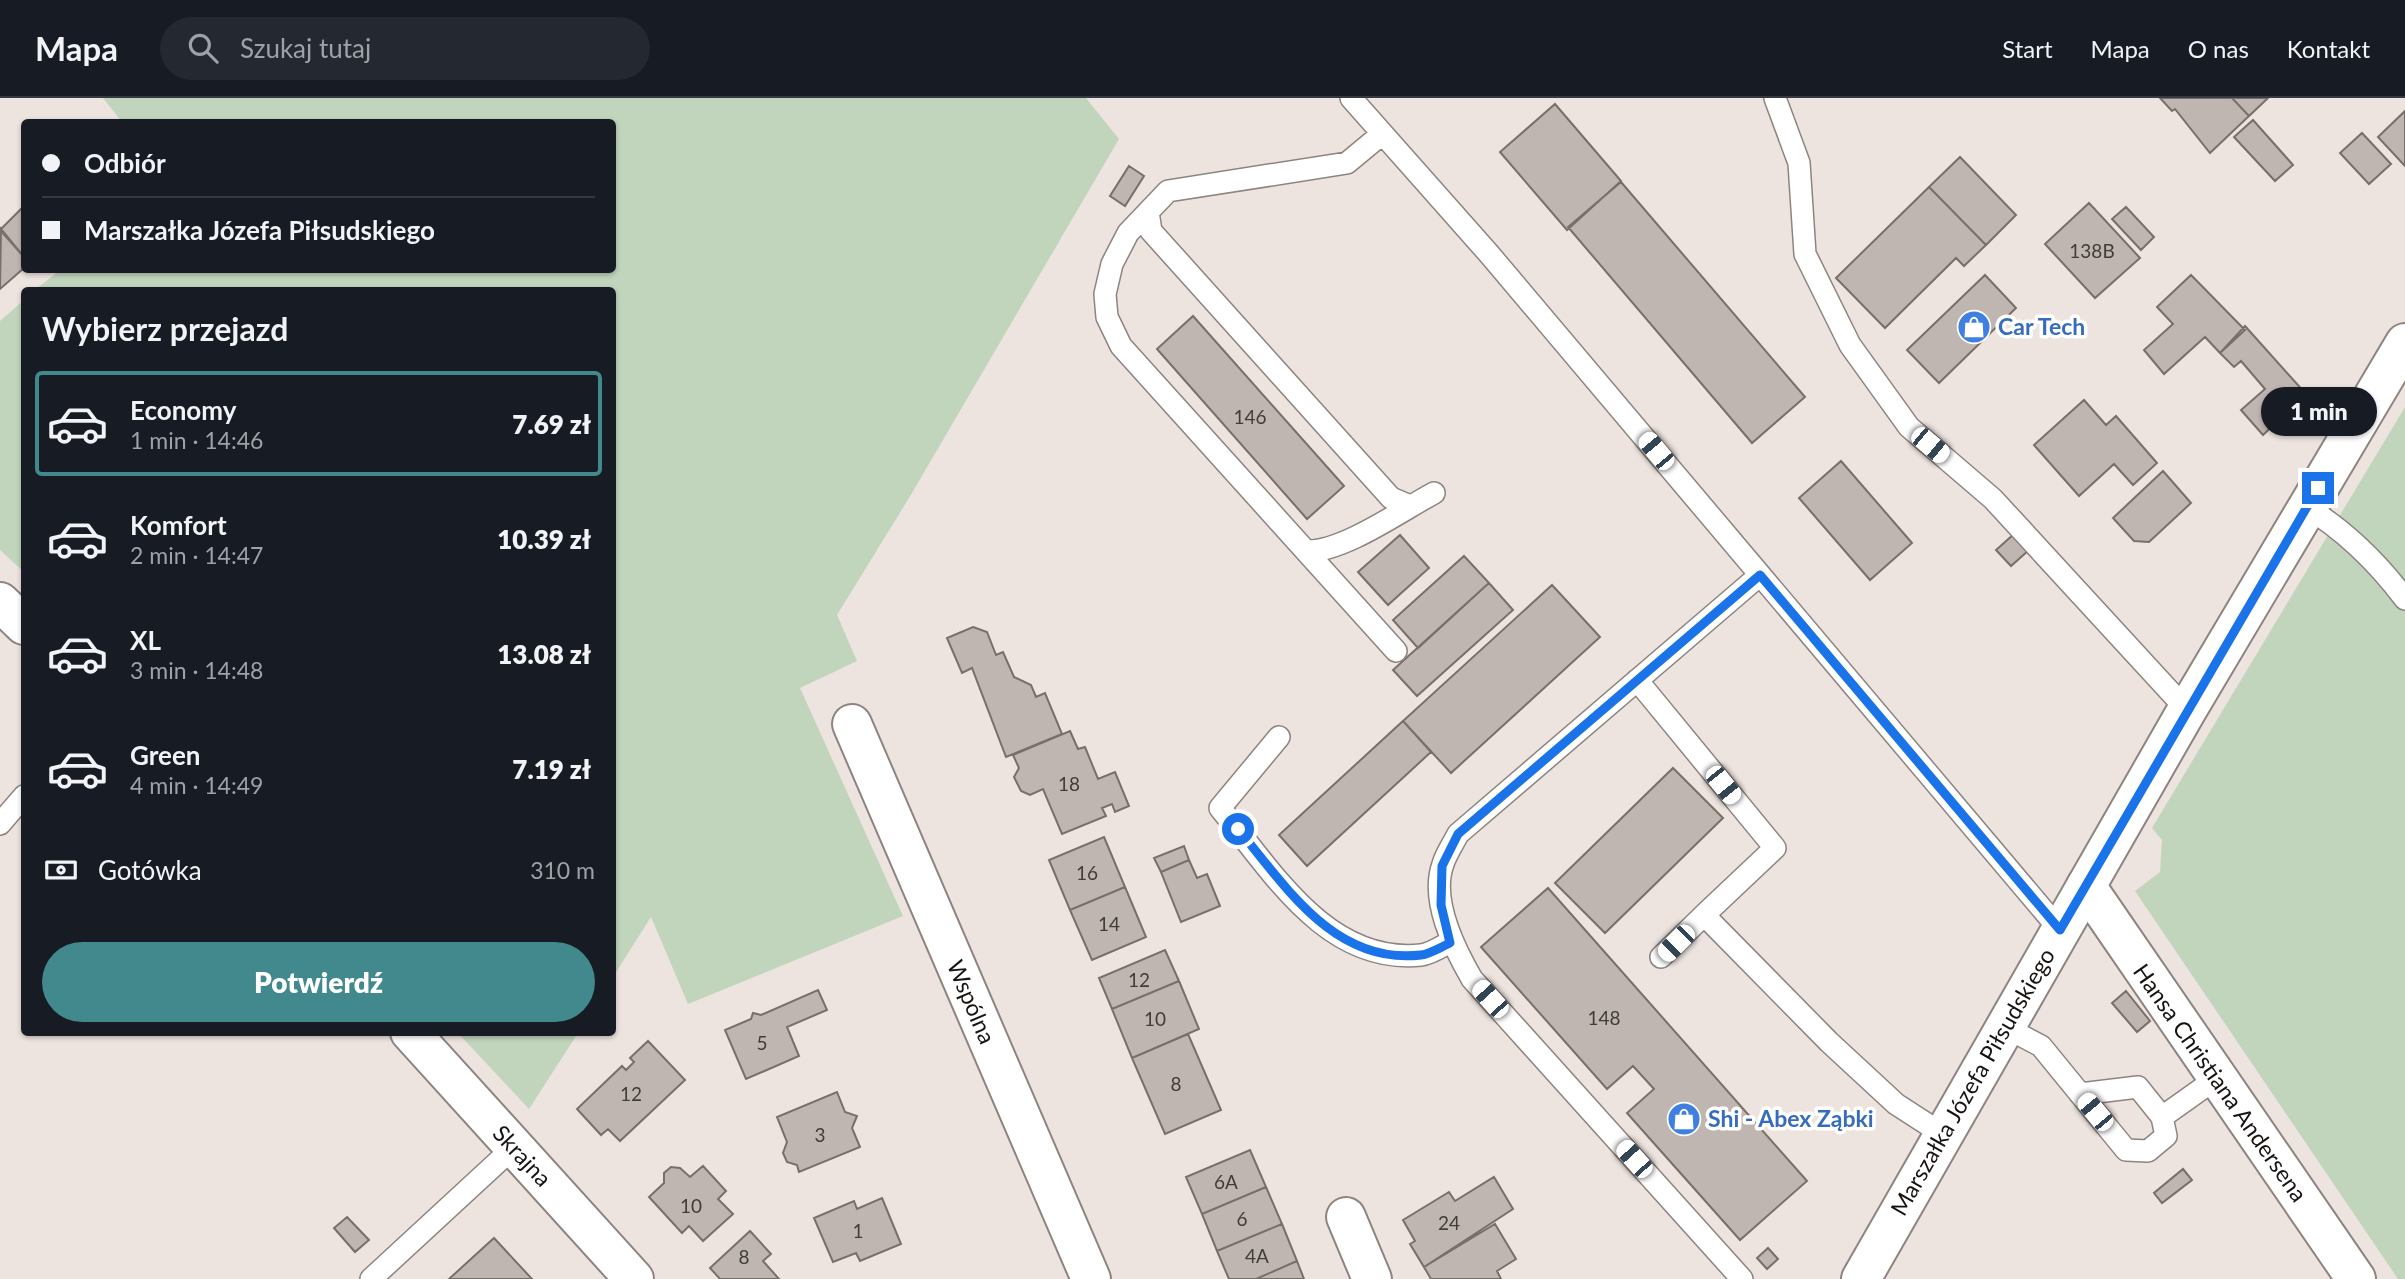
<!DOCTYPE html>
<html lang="pl">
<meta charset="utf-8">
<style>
body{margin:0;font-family:Lato,sans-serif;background:#242831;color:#f1f3f6;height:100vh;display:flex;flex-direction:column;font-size:26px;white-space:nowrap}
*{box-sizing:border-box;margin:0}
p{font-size:23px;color:#9ea1a6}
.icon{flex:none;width:38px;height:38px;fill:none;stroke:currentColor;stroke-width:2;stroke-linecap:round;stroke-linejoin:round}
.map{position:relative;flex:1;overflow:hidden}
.panel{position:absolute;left:21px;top:189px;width:595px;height:749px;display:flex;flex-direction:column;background:#171b24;border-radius:7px;box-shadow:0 2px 5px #0004}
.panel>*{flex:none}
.top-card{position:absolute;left:21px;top:21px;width:595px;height:154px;border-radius:7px;box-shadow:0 2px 5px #0004;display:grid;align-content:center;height:154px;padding:0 21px;background:#171b24}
.end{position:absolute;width:32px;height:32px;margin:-16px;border:9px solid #1a73e8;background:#fff;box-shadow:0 0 0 4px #fff}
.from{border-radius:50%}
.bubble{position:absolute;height:49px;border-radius:24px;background:#171b24;box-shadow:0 2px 5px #0004;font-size:23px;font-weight:800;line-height:49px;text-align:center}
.car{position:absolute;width:21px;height:42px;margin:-21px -10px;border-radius:9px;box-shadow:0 0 5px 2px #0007;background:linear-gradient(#fff 24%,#345 0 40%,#fff 0 76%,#345 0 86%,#fff 0)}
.top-card b{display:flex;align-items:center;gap:24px;height:66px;font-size:26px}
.top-card b+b{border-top:2px solid #363941}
.top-card i{width:18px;height:18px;background:#f1f3f6}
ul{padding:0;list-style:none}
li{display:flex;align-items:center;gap:21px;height:105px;margin:0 14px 10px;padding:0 7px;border:4px solid transparent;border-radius:7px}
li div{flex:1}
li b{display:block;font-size:26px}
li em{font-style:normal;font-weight:800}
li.selected{border-color:#41898d}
li>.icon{width:63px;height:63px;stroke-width:1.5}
h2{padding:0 21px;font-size:32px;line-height:84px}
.pay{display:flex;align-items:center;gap:18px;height:77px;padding:0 21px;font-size:26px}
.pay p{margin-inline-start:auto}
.action{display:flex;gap:14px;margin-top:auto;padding:14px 21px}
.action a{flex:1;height:80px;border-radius:42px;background:#41898d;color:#fff;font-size:28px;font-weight:800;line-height:80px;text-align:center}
header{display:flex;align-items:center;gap:42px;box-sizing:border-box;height:98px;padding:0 35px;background:#171b24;border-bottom:2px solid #363941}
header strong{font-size:33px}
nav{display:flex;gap:38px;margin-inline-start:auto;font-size:24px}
.search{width:490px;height:63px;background:#242831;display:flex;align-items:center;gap:18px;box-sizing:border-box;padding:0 24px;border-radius:38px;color:#9ea1a6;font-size:26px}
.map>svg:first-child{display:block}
.green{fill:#c1d5bd}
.building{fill:#c0b6b1;stroke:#786f6b;stroke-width:2}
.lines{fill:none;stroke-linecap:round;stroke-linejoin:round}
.service-casing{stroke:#8d8480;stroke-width:24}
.minor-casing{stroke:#8d8480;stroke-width:42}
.tertiary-casing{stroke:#8d8480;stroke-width:42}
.service{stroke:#fff;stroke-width:21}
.minor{stroke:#fff;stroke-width:38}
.tertiary{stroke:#fff;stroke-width:38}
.route{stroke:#1a73e8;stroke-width:9}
.labels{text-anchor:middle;stroke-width:7;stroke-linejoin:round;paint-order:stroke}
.number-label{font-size:19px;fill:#403c39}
.shop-label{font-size:23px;font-weight:bold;fill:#366cbe;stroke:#fff;text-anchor:start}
.street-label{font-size:23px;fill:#161311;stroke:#fff}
</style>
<header>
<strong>Mapa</strong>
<div class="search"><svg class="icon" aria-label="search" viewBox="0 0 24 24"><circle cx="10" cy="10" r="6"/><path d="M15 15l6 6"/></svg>Szukaj tutaj</div>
<nav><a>Start</a><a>Mapa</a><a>O nas</a><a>Kontakt</a></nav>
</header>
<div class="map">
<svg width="2405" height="1181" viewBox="0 0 2405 1181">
<rect width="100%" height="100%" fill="#ede4df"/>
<!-- green -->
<path class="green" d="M 103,0 L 1086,0 L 1119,41 L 909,400 L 837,517 L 857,563 L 800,590 L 903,818 L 688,906 L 651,819 L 613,879 L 612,192 L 35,192 L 60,172 L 612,172 L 612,24 L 122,24 Z
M 24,202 L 24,474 L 0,452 L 0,223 Z
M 2405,309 L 2405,1181 L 2398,1181 L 2135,793 L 2160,774 L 2162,742 L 2152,730 Z
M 458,935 L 578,935 L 529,1011 Z"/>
<!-- building -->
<path class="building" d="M 2160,0 L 2232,0 L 2249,18 L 2210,55 L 2175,11 L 2172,13 Z
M 2232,0 L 2268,0 L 2249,18 Z
M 1555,6 L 1621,83 L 1567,132 L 1500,54 Z
M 2405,13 L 2405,68 L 2378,39 Z
M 2253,22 L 2293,67 L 2275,83 L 2234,39 Z
M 2362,35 L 2391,66 L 2369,86 L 2340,55 Z
M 1960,59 L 2016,117 L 1986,147 L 1929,89 Z
M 1129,68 L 1144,78 L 1125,108 L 1110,98 Z
M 1621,84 L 1805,299 L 1752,345 L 1568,129 Z
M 1929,89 L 1986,147 L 1964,168 L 1956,160 L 1885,230 L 1836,180 Z
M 2089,105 L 2140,160 L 2095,200 L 2045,146 Z
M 24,108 L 24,159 L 0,132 Z
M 2126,109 L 2154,139 L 2141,152 L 2112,121 Z
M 1,131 L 24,159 L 24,170 L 0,191 Z
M 1985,177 L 2016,210 L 1939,285 L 1907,252 Z
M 2191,177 L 2245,232 L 2220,255 L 2205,239 L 2164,276 L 2144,252 L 2173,226 L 2157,209 Z
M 1193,218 L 1344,388 L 1307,421 L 1157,251 Z
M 2245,228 L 2306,296 L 2263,337 L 2241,312 L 2265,291 L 2241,263 L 2234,269 L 2220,255 Z
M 2084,302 L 2106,327 L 2116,318 L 2157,365 L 2133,387 L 2114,366 L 2079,398 L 2034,347 Z
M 1841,363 L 1912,445 L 1870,482 L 1799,400 Z
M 2163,373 L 2191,405 L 2149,444 L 2134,443 L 2113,420 Z
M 2014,436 L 2029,452 L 2011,468 L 1996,452 Z
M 1400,437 L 1429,470 L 1388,507 L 1358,474 Z
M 1464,458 L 1489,485 L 1418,550 L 1393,522 Z
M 1489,485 L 1513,512 L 1417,598 L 1393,572 Z
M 1552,487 L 1600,539 L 1451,675 L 1403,623 Z
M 973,529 L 987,534 L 996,557 L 1003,554 L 1014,579 L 1031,587 L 1036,599 L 1045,595 L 1062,636 L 1006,659 L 972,570 L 962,575 L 947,540 Z
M 1403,623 L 1431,654 L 1307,768 L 1279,737 Z
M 1070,633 L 1078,651 L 1085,649 L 1098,681 L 1115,674 L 1129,708 L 1115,714 L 1112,706 L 1102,710 L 1106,718 L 1062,736 L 1043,691 L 1030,697 L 1021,693 L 1014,679 L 1019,670 L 1013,657 Z
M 1673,670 L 1723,720 L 1605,835 L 1555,785 Z
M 1104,739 L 1125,789 L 1070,812 L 1049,762 Z
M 1184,748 L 1189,762 L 1161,774 L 1154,760 Z
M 1189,762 L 1197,780 L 1207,776 L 1220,808 L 1181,824 L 1161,774 Z
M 1125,789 L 1146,839 L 1092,862 L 1070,812 Z
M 1548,790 L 1807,1083 L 1740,1142 L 1627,1015 L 1654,991 L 1633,968 L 1607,991 L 1481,849 Z
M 1165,852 L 1179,883 L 1112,911 L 1099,880 Z
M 1179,883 L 1199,931 L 1132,960 L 1112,911 Z
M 818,892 L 827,912 L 787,929 L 799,958 L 746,981 L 725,932 L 751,921 L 753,915 L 761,917 Z
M 2126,893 L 2150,923 L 2137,934 L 2112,905 Z
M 1188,936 L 1221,1012 L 1165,1036 L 1132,960 Z
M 648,943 L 685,982 L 620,1043 L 608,1031 L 601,1037 L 577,1011 L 622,968 L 626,972 L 634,964 L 630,960 Z
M 837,994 L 845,1014 L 857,1018 L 852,1030 L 860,1049 L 799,1074 L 797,1067 L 787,1064 L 783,1055 L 787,1044 L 777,1019 Z
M 1250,1052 L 1266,1089 L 1202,1116 L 1186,1079 Z
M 703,1068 L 726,1093 L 718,1101 L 733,1116 L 703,1143 L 689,1128 L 682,1135 L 649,1099 L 664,1085 L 664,1075 L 671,1069 L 680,1070 L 690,1079 Z
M 2183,1071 L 2192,1082 L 2162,1105 L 2154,1095 Z
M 1494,1079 L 1513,1111 L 1424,1169 L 1410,1146 L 1415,1143 L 1403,1122 L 1449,1094 L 1455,1103 Z
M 1266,1089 L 1282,1126 L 1217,1153 L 1202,1116 Z
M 882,1100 L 901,1146 L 860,1163 L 856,1155 L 833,1164 L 814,1120 L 854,1103 L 857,1111 Z
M 347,1119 L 369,1142 L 355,1154 L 334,1130 Z
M 1282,1126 L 1297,1163 L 1256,1181 L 1229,1181 L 1217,1153 Z
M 1495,1126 L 1516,1161 L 1497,1173 L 1501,1181 L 1431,1181 L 1424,1169 Z
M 750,1133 L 771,1156 L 763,1163 L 779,1181 L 720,1181 L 710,1170 Z
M 494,1140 L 532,1181 L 449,1181 Z
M 1768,1150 L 1778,1161 L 1767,1171 L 1757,1160 Z
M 1297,1163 L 1304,1181 L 1256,1181 Z"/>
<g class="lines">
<defs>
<path id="service" d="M 1351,0 L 1490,157 L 2060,832
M 1775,0 L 1799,65 L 1805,156 L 1850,247 L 1909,329 L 1993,401 L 2187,612
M 1382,36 L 1347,65 L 1168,93 L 1128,135 L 1112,166 L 1105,196 L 1107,219 L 1121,248 L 1396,553
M 1148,114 L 1151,133 L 1391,400 L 1410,408
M 2306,409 C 2346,433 2377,464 2405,501
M 1307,453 C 1343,454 1402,412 1434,395
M 1637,582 L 1775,750 L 1704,817 L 1829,944 L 1896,1006 L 1944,1037
M 1279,639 L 1220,710 C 1272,773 1327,867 1421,857 C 1430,856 1441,849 1450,844
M 0,726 L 24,698
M 1661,859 L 1704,817
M 2005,929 L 2041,948 L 2126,1052 L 2148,1053 L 2166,1038 L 2162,1019 L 2138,989 L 2080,996
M 2162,1019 L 2217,980
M 371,1181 L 514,1049
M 1742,1181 L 1472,881 C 1454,850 1430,802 1443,766 C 1446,756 1453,746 1458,736 L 1760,477"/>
<path id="minor" d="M 852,626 L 1091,1181
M 2086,788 L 2356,1181
M 1346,1119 L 1372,1181"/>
<path id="tertiary" d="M 0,504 L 24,527
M 410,934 L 634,1181
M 1861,1181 L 2187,612 L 2405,245"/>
</defs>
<!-- service casing -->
<use href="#service" class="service-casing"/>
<!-- minor casing -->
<use href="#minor" class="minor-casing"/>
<!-- tertiary casing -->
<use href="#tertiary" class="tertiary-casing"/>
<!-- service -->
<use href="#service" class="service"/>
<!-- minor -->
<use href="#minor" class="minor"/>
<!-- tertiary -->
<use href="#tertiary" class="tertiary"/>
</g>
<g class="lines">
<!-- route -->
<path class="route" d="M 1238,731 C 1286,789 1335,867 1421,857 C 1430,856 1441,849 1450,845 L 1441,807 L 1442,768 L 1458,736 L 1760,477 L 2060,832 L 2318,390"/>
</g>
<!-- icons -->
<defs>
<symbol id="shop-disc" viewBox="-11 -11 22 22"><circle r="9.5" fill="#3f7fe0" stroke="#fff"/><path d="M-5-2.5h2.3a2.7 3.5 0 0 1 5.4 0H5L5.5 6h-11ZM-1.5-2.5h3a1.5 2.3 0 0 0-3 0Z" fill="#fff"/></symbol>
</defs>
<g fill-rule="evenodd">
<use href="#shop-disc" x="1955" y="210" width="38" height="38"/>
<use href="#shop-disc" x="1665" y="1002" width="38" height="38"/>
</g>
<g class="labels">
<!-- number labels -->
<g class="number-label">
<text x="2092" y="160">138B</text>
<text x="1250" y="326">146</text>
<text x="1069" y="693">18</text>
<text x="1087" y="782">16</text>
<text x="1109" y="833">14</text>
<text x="1139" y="889">12</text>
<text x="1604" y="927">148</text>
<text x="1155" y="928">10</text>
<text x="762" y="952">5</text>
<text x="1176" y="993">8</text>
<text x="631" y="1003">12</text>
<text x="820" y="1044">3</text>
<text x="1226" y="1091">6A</text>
<text x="691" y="1115">10</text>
<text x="1242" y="1128">6</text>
<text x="1449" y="1132">24</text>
<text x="858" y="1140">1</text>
<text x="1257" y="1165">4A</text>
<text x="744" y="1166">8</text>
</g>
<!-- shop labels -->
<g class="shop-label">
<text x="1998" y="237">Car Tech</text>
<text x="1708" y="1029">Shi - Abex Ząbki</text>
</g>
<!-- street labels -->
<g class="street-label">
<text transform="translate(971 904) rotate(67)" y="8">Wspólna</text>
<text transform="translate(1973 984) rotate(-60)" y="8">Marszałka Józefa Piłsudskiego</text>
<text transform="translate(2220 985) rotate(55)" y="8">Hansa Christiana Andersena</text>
<text transform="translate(522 1058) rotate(47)" y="8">Skrajna</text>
</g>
</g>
</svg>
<i class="end from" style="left:1238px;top:731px"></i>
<i class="end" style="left:2318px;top:390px"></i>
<div class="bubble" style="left:2261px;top:289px;width:116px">1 min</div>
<i class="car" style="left:1930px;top:347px;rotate:130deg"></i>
<i class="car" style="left:1656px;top:353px;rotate:320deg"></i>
<i class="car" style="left:1723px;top:687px;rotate:141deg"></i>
<i class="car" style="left:1676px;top:845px;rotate:225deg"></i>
<i class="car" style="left:1490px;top:901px;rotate:318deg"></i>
<i class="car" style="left:2095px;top:1014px;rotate:320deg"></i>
<i class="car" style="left:1634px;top:1061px;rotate:318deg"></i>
<div class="top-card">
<b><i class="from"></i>Odbiór</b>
<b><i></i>Marszałka Józefa Piłsudskiego</b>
</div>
<section class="panel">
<h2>Wybierz przejazd</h2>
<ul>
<li class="selected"><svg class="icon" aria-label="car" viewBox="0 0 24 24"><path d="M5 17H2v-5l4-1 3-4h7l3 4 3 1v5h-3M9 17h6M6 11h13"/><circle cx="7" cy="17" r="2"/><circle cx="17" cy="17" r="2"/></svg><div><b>Economy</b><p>1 min · 14:46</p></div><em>7.69 zł</em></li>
<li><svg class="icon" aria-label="car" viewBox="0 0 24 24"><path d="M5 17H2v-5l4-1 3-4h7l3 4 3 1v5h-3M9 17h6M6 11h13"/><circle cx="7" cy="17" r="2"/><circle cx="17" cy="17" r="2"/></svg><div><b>Komfort</b><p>2 min · 14:47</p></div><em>10.39 zł</em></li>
<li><svg class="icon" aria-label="car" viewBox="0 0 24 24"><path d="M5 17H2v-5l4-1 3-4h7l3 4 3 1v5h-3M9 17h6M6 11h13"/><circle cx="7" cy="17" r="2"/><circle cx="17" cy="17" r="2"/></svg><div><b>XL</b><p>3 min · 14:48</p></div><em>13.08 zł</em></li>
<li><svg class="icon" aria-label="car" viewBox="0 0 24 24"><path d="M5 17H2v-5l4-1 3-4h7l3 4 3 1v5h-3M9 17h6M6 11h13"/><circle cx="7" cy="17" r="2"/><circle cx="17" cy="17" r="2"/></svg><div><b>Green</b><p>4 min · 14:49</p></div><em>7.19 zł</em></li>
</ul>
<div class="pay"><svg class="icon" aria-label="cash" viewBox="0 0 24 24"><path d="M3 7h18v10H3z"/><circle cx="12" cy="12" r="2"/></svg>Gotówka<p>310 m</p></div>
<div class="action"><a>Potwierdź</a></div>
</section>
</div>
